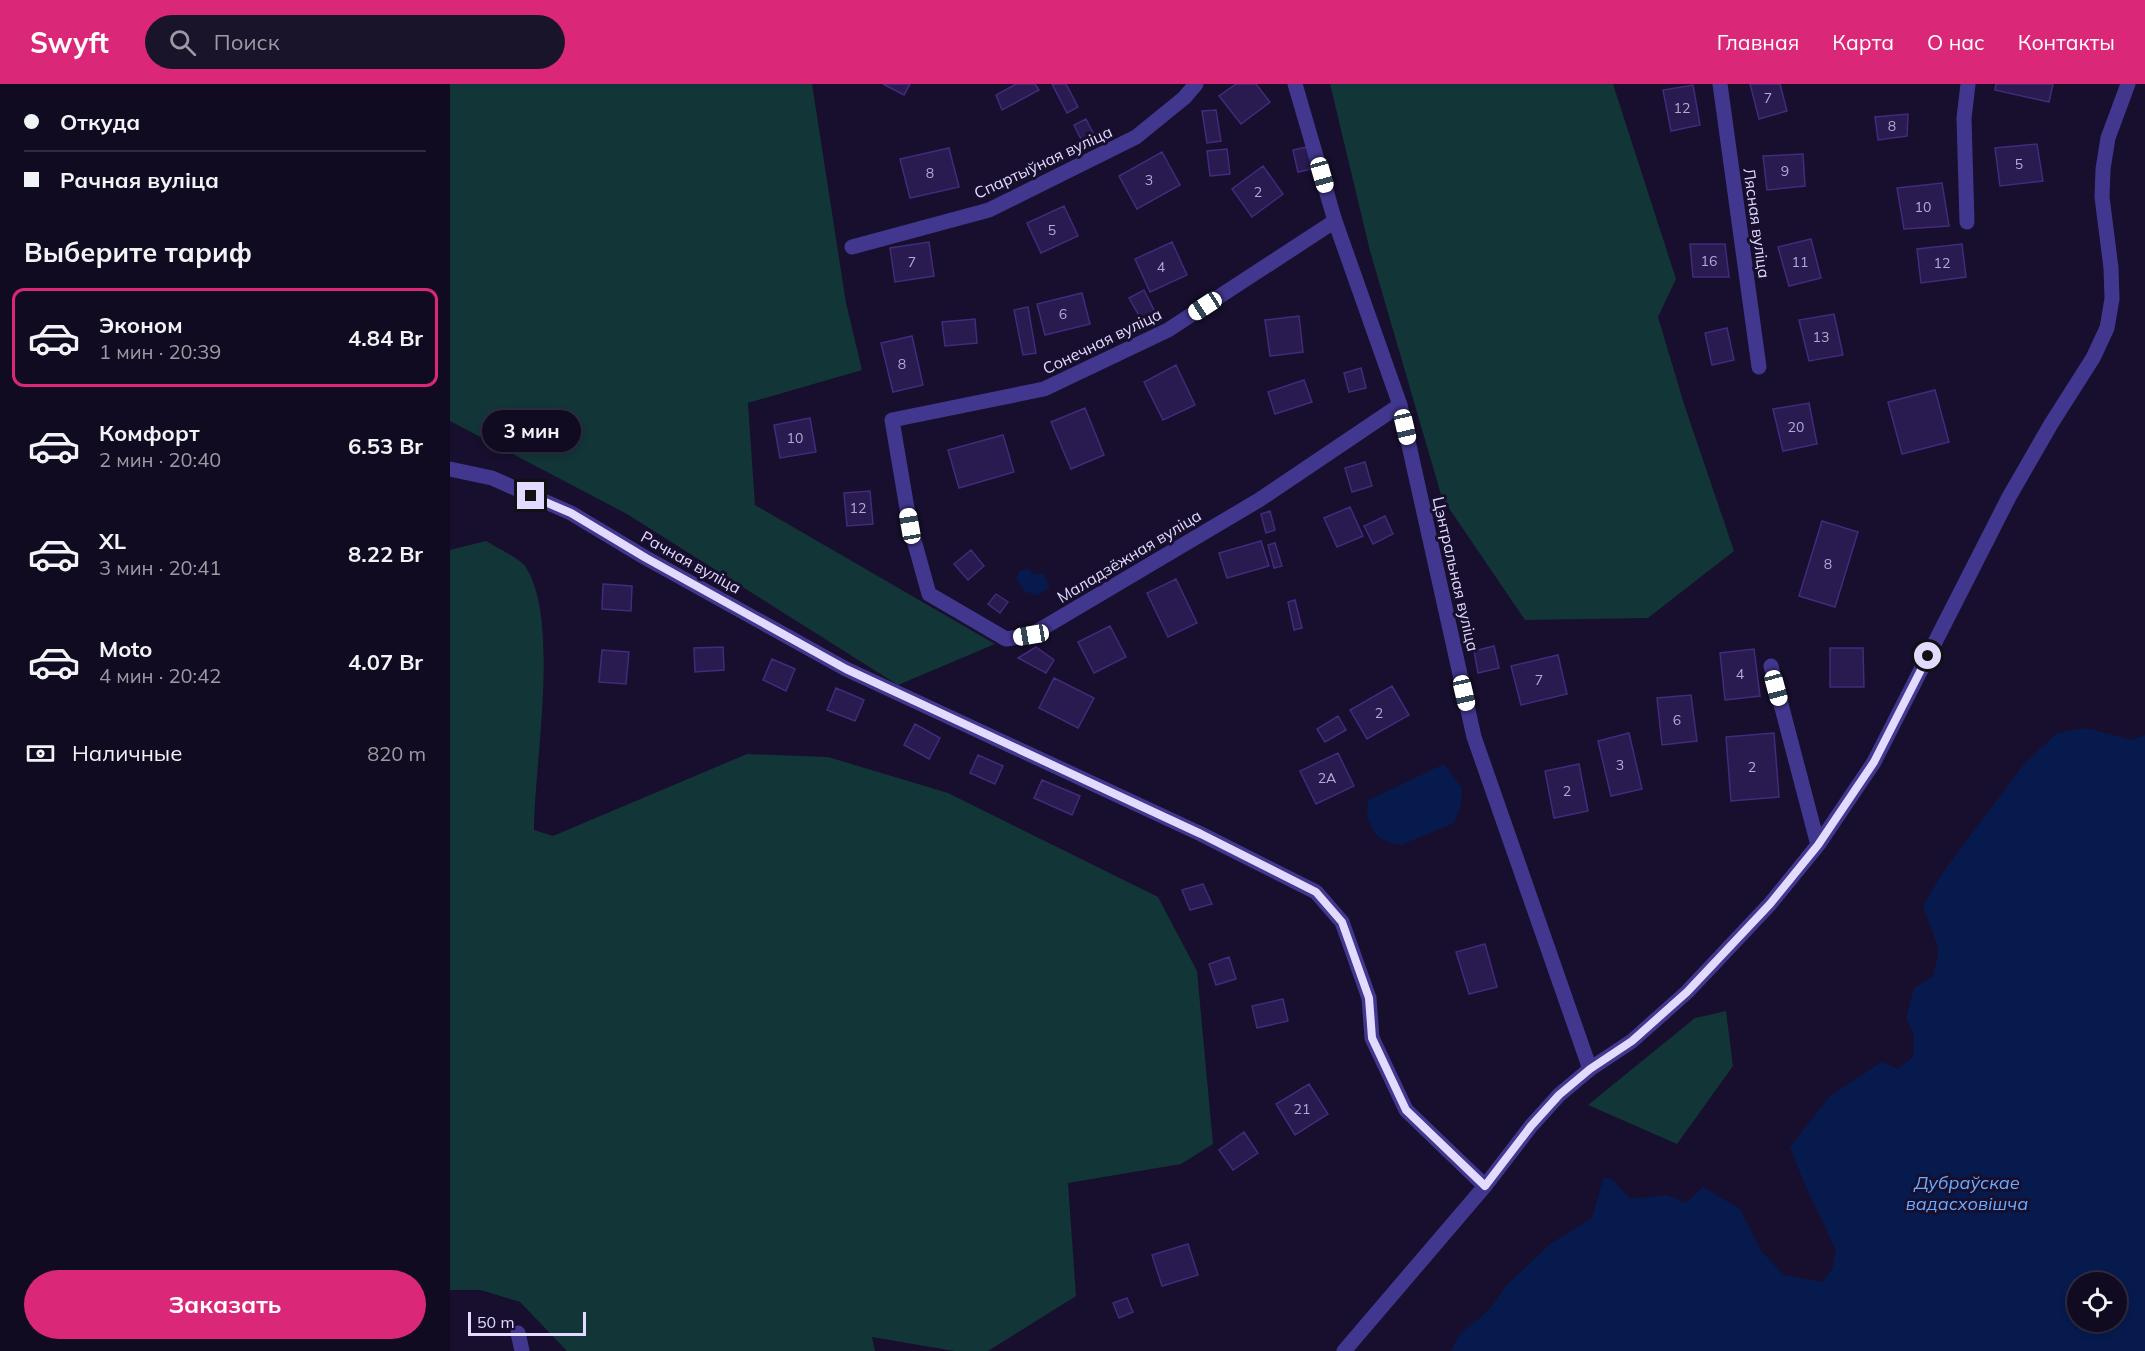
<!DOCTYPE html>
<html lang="ru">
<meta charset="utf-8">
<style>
body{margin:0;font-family:Mulish,sans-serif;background:#1a142a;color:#f1f3f6;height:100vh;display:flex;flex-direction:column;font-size:22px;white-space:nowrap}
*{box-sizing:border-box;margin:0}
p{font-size:20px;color:#9c9ba5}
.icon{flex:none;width:33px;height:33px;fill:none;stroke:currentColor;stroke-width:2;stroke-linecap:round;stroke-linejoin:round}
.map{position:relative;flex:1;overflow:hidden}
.panel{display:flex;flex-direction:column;background:#110b22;width:450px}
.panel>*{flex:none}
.banner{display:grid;align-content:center;height:132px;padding:0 24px;background:#110b22}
.fabs{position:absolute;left:1617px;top:1188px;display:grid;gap:12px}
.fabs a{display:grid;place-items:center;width:60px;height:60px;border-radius:50%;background:#110b22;box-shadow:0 3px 9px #0003,0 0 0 2px #302b40;font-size:30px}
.scale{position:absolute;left:18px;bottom:15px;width:118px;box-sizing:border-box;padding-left:6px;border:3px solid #e2dbff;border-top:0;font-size:16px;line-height:21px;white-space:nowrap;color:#e2dbff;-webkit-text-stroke:4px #170f2d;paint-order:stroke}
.end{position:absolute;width:27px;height:27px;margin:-14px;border:8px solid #e2dbff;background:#111;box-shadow:0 0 0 3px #111}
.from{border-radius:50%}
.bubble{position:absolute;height:42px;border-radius:21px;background:#110b22;box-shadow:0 3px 9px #0003,0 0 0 2px #302b40;font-size:20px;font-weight:700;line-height:42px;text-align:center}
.car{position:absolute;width:18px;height:36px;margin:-18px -9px;border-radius:8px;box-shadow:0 0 4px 2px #0007;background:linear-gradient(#fff 24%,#345 0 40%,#fff 0 76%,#345 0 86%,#fff 0)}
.banner b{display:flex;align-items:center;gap:21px;height:57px;font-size:22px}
.banner b+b{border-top:2px solid #302b40}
.banner i{width:15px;height:15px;background:#f1f3f6}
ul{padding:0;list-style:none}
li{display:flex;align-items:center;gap:18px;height:99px;margin:0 12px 9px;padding:0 12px;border:3px solid transparent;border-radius:12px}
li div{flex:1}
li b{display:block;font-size:22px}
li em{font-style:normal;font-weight:700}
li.selected{border-color:#db2777}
li>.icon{width:54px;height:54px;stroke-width:1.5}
h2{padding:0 24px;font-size:27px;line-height:72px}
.pay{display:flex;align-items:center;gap:15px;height:66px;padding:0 24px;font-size:22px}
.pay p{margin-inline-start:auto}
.cta{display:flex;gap:12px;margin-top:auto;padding:12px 24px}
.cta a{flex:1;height:69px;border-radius:36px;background:#db2777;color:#fff;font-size:24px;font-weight:700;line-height:69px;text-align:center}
header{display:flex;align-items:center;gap:36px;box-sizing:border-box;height:84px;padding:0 30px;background:#db2777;color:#fff}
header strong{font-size:28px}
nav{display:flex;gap:33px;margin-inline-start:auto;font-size:21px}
.search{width:420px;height:54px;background:#1a142a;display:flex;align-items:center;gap:15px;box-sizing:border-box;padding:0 21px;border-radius:33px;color:#9c9ba5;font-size:22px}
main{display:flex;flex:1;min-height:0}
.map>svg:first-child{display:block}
.green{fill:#123537}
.water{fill:#071a4e;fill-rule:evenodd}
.building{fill:#291a4f;stroke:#422a7d;stroke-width:1.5}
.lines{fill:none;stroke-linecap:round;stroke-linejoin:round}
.minor{stroke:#42378f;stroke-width:15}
.route{stroke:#e2dbff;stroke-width:8}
.labels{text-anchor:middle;stroke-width:6;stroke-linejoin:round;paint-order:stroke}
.number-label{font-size:14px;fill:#b4abd3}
.street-label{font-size:16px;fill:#e2dbff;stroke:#170f2d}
.water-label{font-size:18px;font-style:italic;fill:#69acff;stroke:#170f2d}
</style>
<header>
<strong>Swyft</strong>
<div class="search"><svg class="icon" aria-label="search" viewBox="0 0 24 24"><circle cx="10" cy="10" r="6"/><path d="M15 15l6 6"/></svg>Поиск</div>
<nav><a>Главная</a><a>Карта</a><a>О нас</a><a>Контакты</a></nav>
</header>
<main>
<section class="panel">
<div class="banner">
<b><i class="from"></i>Откуда</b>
<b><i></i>Рачная вуліца</b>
</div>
<h2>Выберите тариф</h2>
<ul>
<li class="selected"><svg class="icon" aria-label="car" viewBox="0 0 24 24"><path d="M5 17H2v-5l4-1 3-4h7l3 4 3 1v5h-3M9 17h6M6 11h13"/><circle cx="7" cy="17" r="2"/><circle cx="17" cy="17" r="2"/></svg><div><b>Эконом</b><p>1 мин · 20:39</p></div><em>4.84 Br</em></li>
<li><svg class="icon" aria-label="car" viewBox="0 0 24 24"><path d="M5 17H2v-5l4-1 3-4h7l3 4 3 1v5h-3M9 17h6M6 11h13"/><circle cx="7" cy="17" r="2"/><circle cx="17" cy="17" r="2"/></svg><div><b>Комфорт</b><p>2 мин · 20:40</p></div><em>6.53 Br</em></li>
<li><svg class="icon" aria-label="car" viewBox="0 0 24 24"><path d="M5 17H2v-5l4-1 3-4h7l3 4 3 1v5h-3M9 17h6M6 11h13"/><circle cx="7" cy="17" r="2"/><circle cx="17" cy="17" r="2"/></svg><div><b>XL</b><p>3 мин · 20:41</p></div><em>8.22 Br</em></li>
<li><svg class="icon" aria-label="car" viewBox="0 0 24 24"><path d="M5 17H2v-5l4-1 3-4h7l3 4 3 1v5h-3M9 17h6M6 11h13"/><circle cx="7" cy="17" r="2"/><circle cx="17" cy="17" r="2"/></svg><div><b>Moto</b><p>4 мин · 20:42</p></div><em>4.07 Br</em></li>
</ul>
<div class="pay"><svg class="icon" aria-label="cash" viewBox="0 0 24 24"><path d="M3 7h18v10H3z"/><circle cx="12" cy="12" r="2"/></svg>Наличные<p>820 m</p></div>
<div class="cta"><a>Заказать</a></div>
</section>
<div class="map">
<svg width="1695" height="1267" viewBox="0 0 1695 1267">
<rect width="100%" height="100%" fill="#170f2d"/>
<!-- green -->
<path class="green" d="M 0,0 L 362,0 L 396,219 L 412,286 L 298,319 L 305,421 L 545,560 L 448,601 L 177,430 L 0,337 Z
M 880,0 L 1163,0 L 1226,195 L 1208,233 L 1234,320 L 1284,467 L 1198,534 L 1075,536 L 992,414 L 920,167 Z
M 36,457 C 45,463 69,474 75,482 C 111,536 84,680 84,746 L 103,752 L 297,670 L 378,673 L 498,709 L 708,813 L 747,887 L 763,1060 L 731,1080 L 618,1099 L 626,1212 L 538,1267 L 504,1267 L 422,1253 L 425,1267 L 117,1267 L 70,1218 L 31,1206 L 0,1206 L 0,466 Z
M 1276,927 L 1283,982 L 1227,1060 L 1138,1021 L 1245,934 Z"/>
<!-- water -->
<path class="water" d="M 579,485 L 583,490 L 593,490 L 600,503 L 589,511 L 575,508 L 566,495 L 570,486 Z
M 1636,644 L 1681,656 L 1695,651 L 1695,1267 L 1001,1267 L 1010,1250 L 1039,1226 L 1055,1203 L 1100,1160 L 1142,1134 L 1154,1093 L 1163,1096 L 1180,1115 L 1217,1111 L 1236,1119 L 1253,1103 L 1290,1125 L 1311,1167 L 1334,1191 L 1372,1198 L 1382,1185 L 1386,1167 L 1353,1096 L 1340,1063 L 1380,1012 L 1432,978 L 1448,985 L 1463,973 L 1464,950 L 1456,934 L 1464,904 L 1483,892 L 1489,866 L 1473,822 L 1493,788 L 1575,679 L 1607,649 ZM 1628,1198 L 1666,1198 L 1666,1238 L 1628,1238 Z
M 994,680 L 1012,704 L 1011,720 L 1004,739 L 951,761 C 945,759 937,758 932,755 C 920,748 914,729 919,716 Z"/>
<!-- building -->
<path class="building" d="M 433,0 L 460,0 L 454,11 Z
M 566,0 L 585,0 L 589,6 L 552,26 L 546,11 Z
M 602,0 L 616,0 L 628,23 L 617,29 Z
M 786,0 L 806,0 L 820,18 L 791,40 L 769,12 Z
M 1300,0 L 1330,0 L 1337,27 L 1309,35 Z
M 1546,0 L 1603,0 L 1599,18 L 1545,6 Z
M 1243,1 L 1250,41 L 1221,47 L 1213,6 Z
M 766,26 L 771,57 L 757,59 L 752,27 Z
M 1458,30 L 1457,52 L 1428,56 L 1425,33 Z
M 636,35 L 644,51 L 632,57 L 624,41 Z
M 1587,60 L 1593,97 L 1550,102 L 1545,64 Z
M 857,63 L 862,85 L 848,88 L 843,66 Z
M 499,64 L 509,103 L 460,114 L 450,75 Z
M 777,65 L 780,90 L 760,92 L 757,67 Z
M 712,68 L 730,101 L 687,125 L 669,92 Z
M 1353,70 L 1355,102 L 1317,106 L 1313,72 Z
M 813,82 L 833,110 L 802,133 L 782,105 Z
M 1492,99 L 1499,142 L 1454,145 L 1447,104 Z
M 614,122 L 628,152 L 591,169 L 577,139 Z
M 1361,155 L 1371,194 L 1339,202 L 1328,163 Z
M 479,158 L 484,192 L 445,198 L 440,164 Z
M 722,158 L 737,191 L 700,208 L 685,175 Z
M 1240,160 L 1275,160 L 1279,193 L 1243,193 Z
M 1512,160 L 1516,193 L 1471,199 L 1467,165 Z
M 694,206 L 705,228 L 691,235 L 679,214 Z
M 632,209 L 640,240 L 595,251 L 587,220 Z
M 578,223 L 586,269 L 573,271 L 564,226 Z
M 1384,230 L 1393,271 L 1359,277 L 1349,236 Z
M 849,232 L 853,268 L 820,272 L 815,236 Z
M 525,235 L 527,259 L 495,262 L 492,238 Z
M 1277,244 L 1284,276 L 1262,281 L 1255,249 Z
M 462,252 L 473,301 L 443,308 L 431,259 Z
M 726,281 L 745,321 L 713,336 L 694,298 Z
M 911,284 L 916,304 L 899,308 L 894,289 Z
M 854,296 L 862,318 L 825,330 L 818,308 Z
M 1485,306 L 1499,358 L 1452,370 L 1438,318 Z
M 1359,319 L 1367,360 L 1333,367 L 1323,325 Z
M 635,324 L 654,371 L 621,385 L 601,338 Z
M 360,334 L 366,368 L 330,374 L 324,341 Z
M 553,351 L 564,388 L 509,404 L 498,366 Z
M 915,378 L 922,402 L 902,408 L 895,384 Z
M 420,407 L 423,440 L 397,442 L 394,409 Z
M 900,423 L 913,452 L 887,463 L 874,434 Z
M 820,427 L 825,446 L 816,449 L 811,430 Z
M 935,432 L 943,450 L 923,460 L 914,442 Z
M 1372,437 L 1408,448 L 1385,523 L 1349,512 Z
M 811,457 L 819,482 L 777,494 L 769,469 Z
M 825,459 L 832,482 L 824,484 L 818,461 Z
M 521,466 L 534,482 L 518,496 L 504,480 Z
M 726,495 L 747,539 L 718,553 L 697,509 Z
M 153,500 L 182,502 L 181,527 L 152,525 Z
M 546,510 L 558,518 L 550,529 L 538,520 Z
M 845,516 L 852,544 L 844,546 L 838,518 Z
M 660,542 L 676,573 L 644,589 L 628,558 Z
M 1044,562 L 1049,584 L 1028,589 L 1024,567 Z
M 273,563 L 274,586 L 245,588 L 244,564 Z
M 586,563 L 604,576 L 596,589 L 568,574 Z
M 1380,564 L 1413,564 L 1414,603 L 1380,603 Z
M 1304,565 L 1310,612 L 1275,616 L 1270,569 Z
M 152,566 L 179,568 L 176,600 L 149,598 Z
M 1108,571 L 1117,610 L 1071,621 L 1061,582 Z
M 322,575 L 345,585 L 336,607 L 313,596 Z
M 604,594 L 644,614 L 628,644 L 589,624 Z
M 942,602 L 959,631 L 917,655 L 900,626 Z
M 386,604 L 414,616 L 405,637 L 377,626 Z
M 1241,611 L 1247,657 L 1212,661 L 1207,614 Z
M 888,632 L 896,646 L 875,658 L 867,645 Z
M 465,640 L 490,654 L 479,675 L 454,661 Z
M 1179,649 L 1192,705 L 1161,712 L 1148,657 Z
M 1324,649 L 1329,713 L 1281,717 L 1276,653 Z
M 888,669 L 904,702 L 866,720 L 850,687 Z
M 528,671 L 553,682 L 545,700 L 520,689 Z
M 1129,680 L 1138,727 L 1104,734 L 1095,687 Z
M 592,696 L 630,712 L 622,731 L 584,714 Z
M 753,800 L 762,820 L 740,826 L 732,806 Z
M 1035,860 L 1047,903 L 1019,910 L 1006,868 Z
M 779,873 L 786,895 L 766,901 L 759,880 Z
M 833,915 L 838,937 L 807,944 L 802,922 Z
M 859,1000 L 878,1030 L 845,1051 L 826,1020 Z
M 794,1048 L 808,1069 L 783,1086 L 769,1066 Z
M 738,1160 L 748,1191 L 712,1202 L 702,1171 Z
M 677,1214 L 683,1228 L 669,1234 L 663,1219 Z"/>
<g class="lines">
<!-- minor -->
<path class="minor" d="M 845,0 L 885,137 L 950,321 L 1024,653 L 1140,985
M 1270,0 L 1309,283
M 885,137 L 718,246 L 594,305 L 442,336 L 460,442 L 479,510 L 556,555 L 581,551 L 809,416 L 950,321
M 1517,138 L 1514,34 L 1518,0
M 402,163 L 539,126 L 686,53 L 734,14 L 746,0
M 0,385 L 42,394 L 121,429 L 196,474 L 396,585 L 751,750 L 866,808 L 892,838 L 919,914 L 922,954 L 956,1026 L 1035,1102
M 1321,582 L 1368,761
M 68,1249 L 72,1267
M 894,1267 L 1035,1102 L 1081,1042 L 1109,1011 L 1140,985 L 1182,957 L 1237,908 L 1320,820 L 1368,761 L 1424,678 L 1559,413 L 1601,340 L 1643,274 L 1657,244 L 1662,215 L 1661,184 L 1652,113 L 1653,85 L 1658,54 L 1678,0"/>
</g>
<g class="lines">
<!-- route -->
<path class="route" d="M 81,412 L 121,429 L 196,474 L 396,585 L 751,750 L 866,808 L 892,838 L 919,914 L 922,954 L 956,1026 L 1035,1102 L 1081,1042 L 1109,1011 L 1140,985 L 1182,957 L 1237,908 L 1320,820 L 1368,761 L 1424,678 L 1478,572"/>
</g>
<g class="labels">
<!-- number labels -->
<g class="number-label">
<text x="1318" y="19">7</text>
<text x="1232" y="29">12</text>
<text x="1442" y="47">8</text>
<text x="1569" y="85">5</text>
<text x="1335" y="92">9</text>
<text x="480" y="94">8</text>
<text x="699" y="101">3</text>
<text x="808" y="113">2</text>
<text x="1473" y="128">10</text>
<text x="602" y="151">5</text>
<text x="1259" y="182">16</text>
<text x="462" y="183">7</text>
<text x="1350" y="183">11</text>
<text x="1492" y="184">12</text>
<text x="711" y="188">4</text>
<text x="613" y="235">6</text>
<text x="1371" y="258">13</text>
<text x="452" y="285">8</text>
<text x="1346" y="348">20</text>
<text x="345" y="359">10</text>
<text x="408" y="429">12</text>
<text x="1378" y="485">8</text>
<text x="1290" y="595">4</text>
<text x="1089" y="601">7</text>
<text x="929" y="634">2</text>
<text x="1227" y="641">6</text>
<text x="1170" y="686">3</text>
<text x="1302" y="688">2</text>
<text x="877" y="699">2А</text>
<text x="1117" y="712">2</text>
<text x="852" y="1030">21</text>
</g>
<!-- street labels -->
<g class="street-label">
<text transform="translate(593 78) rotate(-25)" y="6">Спартыўная вуліца</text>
<text transform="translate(1307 139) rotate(82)" y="6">Лясная вуліца</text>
<text transform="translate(652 257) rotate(-26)" y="6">Сонечная вуліца</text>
<text transform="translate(679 472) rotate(-31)" y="6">Маладзёжная вуліца</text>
<text transform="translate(241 478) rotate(29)" y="6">Рачная вуліца</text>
<text transform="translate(1006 490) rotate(77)" y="6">Цэнтральная вуліца</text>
</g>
<!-- water labels -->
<g class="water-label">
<text x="1517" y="1105">Дубраўскае<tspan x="1517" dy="21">вадасховішча</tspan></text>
</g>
</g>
</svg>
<div class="fabs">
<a><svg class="icon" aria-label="locate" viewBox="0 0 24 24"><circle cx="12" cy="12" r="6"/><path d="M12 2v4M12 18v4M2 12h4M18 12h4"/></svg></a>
</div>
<div class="scale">50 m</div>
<i class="end from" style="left:1478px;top:572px"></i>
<i class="end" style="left:81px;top:412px"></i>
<div class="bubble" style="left:32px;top:326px;width:99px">3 мин</div>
<i class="car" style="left:872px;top:91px;rotate:164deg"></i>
<i class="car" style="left:755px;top:222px;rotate:237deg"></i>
<i class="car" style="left:955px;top:343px;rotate:167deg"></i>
<i class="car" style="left:460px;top:442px;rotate:350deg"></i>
<i class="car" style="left:581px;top:551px;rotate:260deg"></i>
<i class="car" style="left:1326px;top:604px;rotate:165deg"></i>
<i class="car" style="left:1014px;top:609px;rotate:167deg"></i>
</div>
</main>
